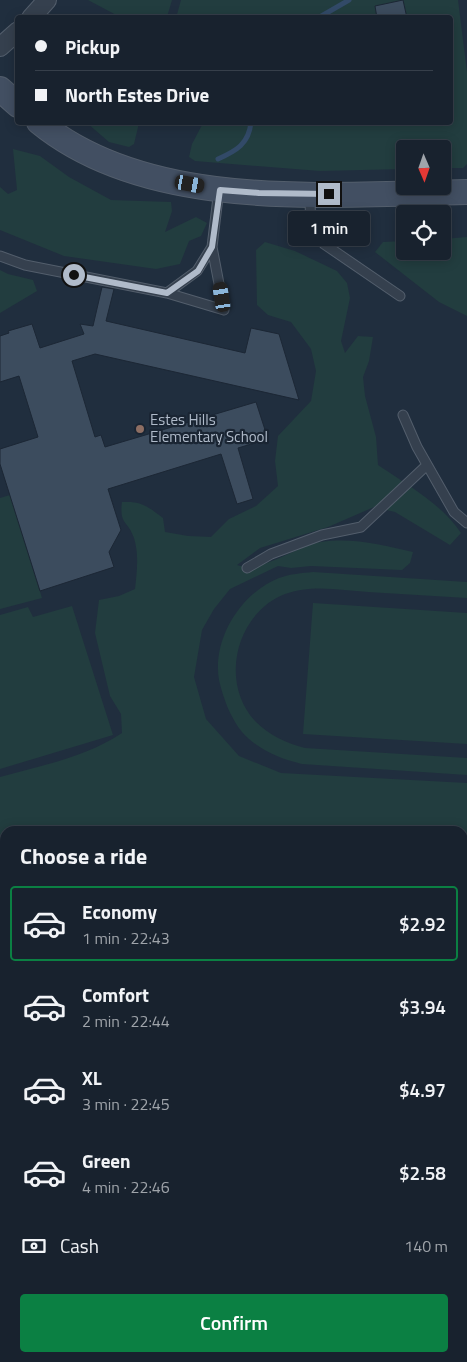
<!DOCTYPE html>
<meta charset="utf-8">
<style>
body{margin:0;font-family:"Titillium Web",sans-serif;background:#252f3a;color:#f1f3f6;height:100vh;display:flex;flex-direction:column;font-size:19px;white-space:nowrap}
*{box-sizing:border-box;margin:0}
p{font-size:16px;color:#9fa4aa}
.icon{flex:none;width:28px;height:28px;fill:none;stroke:currentColor;stroke-width:2;stroke-linecap:round;stroke-linejoin:round}
.map{position:relative;flex:1;overflow:hidden}
.side{position:absolute;left:0px;top:826px;width:468px;height:536px;display:flex;flex-direction:column;background:#18222e;border-radius:15px 15px 0 0;box-shadow:0 2px 12px #0003,0 0 0 1px #363f4a}
.side>*{flex:none}
.top-card{position:absolute;left:15px;top:15px;width:438px;height:110px;border-radius:5px;box-shadow:0 2px 12px #0003,0 0 0 1px #363f4a;display:grid;align-content:center;height:110px;padding:0 20px;background:#18222e}
.needle{width:32px;rotate:178deg}
.tools{position:absolute;left:396px;top:140px;display:grid;gap:10px}
.tools a{display:grid;place-items:center;width:55px;height:55px;border-radius:5px;background:#18222e;box-shadow:0 2px 12px #0003,0 0 0 1px #363f4a;font-size:25px}
.end{position:absolute;width:22px;height:22px;margin:-11px;border:6px solid #b0bbca;background:#111;box-shadow:0 0 0 2px #111}
.from{border-radius:50%}
.bubble{position:absolute;height:35px;border-radius:5px;background:#18222e;box-shadow:0 2px 12px #0003,0 0 0 1px #363f4a;font-size:16px;font-weight:600;line-height:35px;text-align:center}
.car{position:absolute;width:15px;height:30px;margin:-15px -8px;border-radius:6px;box-shadow:0 0 4px 1px #0007;background:linear-gradient(#222 24%,#8ab4d8 0 40%,#222 0 76%,#8ab4d8 0 86%,#222 0)}
.top-card b{display:flex;align-items:center;gap:18px;height:48px;font-size:19px}
.top-card b+b{border-top:1px solid #363f4a}
.top-card i{width:12px;height:12px;background:#f1f3f6}
ul{padding:0;list-style:none}
li{display:flex;align-items:center;gap:15px;height:75px;margin:0 10px 8px;padding:0 10px;border:2px solid transparent;border-radius:5px}
li div{flex:1}
li b{display:block;font-size:19px}
li em{font-style:normal;font-weight:600}
li.current{border-color:#0b8043}
li>.icon{width:45px;height:45px;stroke-width:1.5}
h2{padding:0 20px;font-size:22px;line-height:60px}
.pay{display:flex;align-items:center;gap:12px;height:55px;padding:0 20px;font-size:19px}
.pay p{margin-inline-start:auto}
.action{display:flex;gap:10px;margin-top:auto;padding:10px 20px}
.action a{flex:1;height:58px;border-radius:5px;background:#0b8043;color:#fff;font-size:20px;font-weight:600;line-height:58px;text-align:center}
.map>svg:first-child{display:block}
.green{fill:#223d3f}
.lines{fill:none;stroke-linecap:round;stroke-linejoin:round}
.stream{stroke:#324a68;stroke-width:5}
.building{fill:#3c4c5e;stroke:#1c2735}
.service-casing{stroke:#535e6c;stroke-width:11}
.minor-casing{stroke:#535e6c;stroke-width:20}
.secondary-casing{stroke:#535e6c;stroke-width:26}
.service{stroke:#35404e;stroke-width:9}
.minor{stroke:#35404e;stroke-width:18}
.secondary{stroke:#424f62;stroke-width:24}
.route{stroke:#b0bbca;stroke-width:6}
.education-dot{fill:#8d6e63;stroke:#1a2533;stroke-width:2}
.labels{text-anchor:middle;stroke-width:4.5;stroke-linejoin:round;paint-order:stroke}
.poi-label{font-size:15px;fill:#b0bbca;stroke:#1a2533;text-anchor:start}
</style>
<div class="map">
<svg width="467" height="1362" viewBox="0 0 467 1362">
<rect width="100%" height="100%" fill="#202e3e"/>
<!-- green -->
<path class="green" d="M 88,0 L 172,0 L 167,17 L 120,17 Z
M 181,0 L 458,0 L 467,72 L 467,164 L 463,168 L 443,168 L 442,149 L 405,149 L 405,169 L 320,171 L 195,161 L 189,157 L 192,144 L 202,125 L 202,123 L 450,122 L 450,18 L 176,18 Z
M 87,123 L 139,123 L 134,144 L 129,147 L 109,142 Z
M 13,149 L 40,156 L 69,177 L 111,200 L 171,202 L 172,211 L 165,232 L 196,217 L 207,223 L 201,236 L 189,241 L 180,264 L 156,269 L 64,256 L 0,230 L 0,187 L 8,194 L 17,190 Z
M 467,237 L 467,316 L 439,302 L 375,252 L 383,242 L 405,241 L 405,251 L 442,251 L 443,239 Z
M 265,242 L 295,251 L 337,271 L 347,283 L 350,298 L 341,341 L 345,353 L 358,336 L 373,337 L 369,361 L 363,377 L 365,396 L 376,437 L 378,465 C 407,485 441,503 461,533 L 450,545 L 395,512 L 374,507 L 328,527 L 260,548 L 237,565 C 261,574 296,546 321,542 C 352,537 383,545 413,552 L 410,563 L 402,570 L 311,566 L 291,568 L 278,566 L 230,589 L 214,609 L 202,630 L 194,677 L 206,719 L 239,756 L 281,773 L 467,783 L 467,906 L 463,905 L 462,831 L 5,831 L 5,1098 L 0,1101 L 0,777 C 43,765 84,758 122,733 L 121,714 L 110,696 L 95,633 L 99,600 L 119,596 L 135,589 C 137,572 139,554 134,538 C 128,520 119,525 122,502 C 142,501 147,506 163,518 L 165,532 L 188,536 L 211,537 L 229,519 L 256,506 L 278,486 L 275,461 L 278,436 L 311,401 L 316,371 L 311,349 L 291,322 L 268,315 L 257,305 L 256,250 Z
M 0,270 L 8,274 L 33,280 L 37,291 L 0,313 Z
M 10,495 L 42,598 L 0,609 L 0,498 Z
M 313,572 L 467,582 L 467,598 C 434,596 401,594 368,592 C 342,590 311,584 285,594 C 236,613 219,682 255,721 C 269,735 286,743 305,748 L 467,758 L 467,775 L 302,764 C 280,759 258,750 242,732 C 236,725 231,715 227,706 C 224,698 221,689 219,680 C 212,639 241,593 279,578 C 290,574 302,573 313,572 Z
M 313,603 L 467,613 L 467,744 L 303,734 Z
M 72,606 L 113,735 L 0,769 L 0,615 L 28,607 L 33,617 Z
M 462,1015 L 467,1015 L 467,1052 L 463,1058 Z
M 463,1147 L 467,1148 L 467,1362 L 0,1362 L 0,1323 L 3,1318 L 4,1300 L 0,1295 L 0,1229 L 5,1231 L 5,1358 L 462,1358 Z"/>
<g class="lines">
<!-- stream -->
<path class="stream" d="M 318,18 L 349,0
M 218,159 C 236,151 249,144 251,122
M 173,1358 L 173,1362
M 412,1358 L 414,1362"/>
</g>
<!-- building -->
<path class="building" d="M 403,0 L 407,18 L 377,18 L 375,6 Z
M 102,287 L 114,289 L 106,321 L 245,353 L 251,328 L 279,334 L 299,400 L 95,354 L 72,361 L 95,437 L 101,435 L 105,447 L 256,402 L 268,439 L 238,448 L 253,499 L 237,504 L 221,454 L 108,489 L 121,530 L 109,552 L 114,567 L 40,591 L 0,464 L 0,449 L 38,437 L 19,376 L 0,382 L 0,336 L 9,333 L 8,331 L 32,324 L 40,348 L 84,334 L 80,324 L 93,326 Z"/>
<g class="lines">
<defs>
<path id="service" d="M 310,197 C 310,217 310,229 324,244 L 400,296
M 0,256 L 25,265 L 167,293 L 224,310 L 212,247
M 167,293 L 197,271 L 212,247 L 219,189
M 403,415 L 417,447 L 454,512 L 467,523
M 247,568 L 271,554 L 322,535 L 361,527 L 427,465"/>
<path id="minor" d="M 31,18 L 47,0
M 0,47 L 18,31
M 462,990 L 467,991
M 0,1113 L 5,1110"/>
<path id="secondary" d="M 0,89 L 18,105
M 39,122 C 150,213 332,194 467,192"/>
</defs>
<!-- service casing -->
<use href="#service" class="service-casing"/>
<!-- minor casing -->
<use href="#minor" class="minor-casing"/>
<!-- secondary casing -->
<use href="#secondary" class="secondary-casing"/>
<!-- service -->
<use href="#service" class="service"/>
<!-- minor -->
<use href="#minor" class="minor"/>
<!-- secondary -->
<use href="#secondary" class="secondary"/>
</g>
<g class="lines">
<!-- route -->
<path class="route" d="M 74,275 L 167,293 L 198,271 L 212,247 L 220,190 L 259,193 L 329,194"/>
</g>
<!-- markers -->
<circle class="education-dot" cx="140" cy="429" r="5"/>
<g class="labels">
<!-- poi labels -->
<g class="poi-label">
<text x="150" y="425">Estes Hills<tspan x="150" dy="17">Elementary School</tspan></text>
</g>
</g>
</svg>
<div class="tools">
<a><svg class="needle" viewBox="-14 -14 28 28"><path d="M0-13l5 13h-10z" fill="#e53935"/><path d="M0 13l5-13h-10z" fill="#9fa4aa"/></svg></a>
<a><svg class="icon" aria-label="locate" viewBox="0 0 24 24"><circle cx="12" cy="12" r="6"/><path d="M12 2v4M12 18v4M2 12h4M18 12h4"/></svg></a>
</div>
<i class="end from" style="left:74px;top:275px"></i>
<i class="end" style="left:329px;top:194px"></i>
<div class="bubble" style="left:288px;top:211px;width:82px">1 min</div>
<i class="car" style="left:190px;top:184px;rotate:100deg"></i>
<i class="car" style="left:222px;top:297px;rotate:351deg"></i>
<div class="top-card">
<b><i class="from"></i>Pickup</b>
<b><i></i>North Estes Drive</b>
</div>
<section class="side">
<h2>Choose a ride</h2>
<ul>
<li class="current"><svg class="icon" aria-label="car" viewBox="0 0 24 24"><path d="M5 17H2v-5l4-1 3-4h7l3 4 3 1v5h-3M9 17h6M6 11h13"/><circle cx="7" cy="17" r="2"/><circle cx="17" cy="17" r="2"/></svg><div><b>Economy</b><p>1 min · 22:43</p></div><em>$2.92</em></li>
<li><svg class="icon" aria-label="car" viewBox="0 0 24 24"><path d="M5 17H2v-5l4-1 3-4h7l3 4 3 1v5h-3M9 17h6M6 11h13"/><circle cx="7" cy="17" r="2"/><circle cx="17" cy="17" r="2"/></svg><div><b>Comfort</b><p>2 min · 22:44</p></div><em>$3.94</em></li>
<li><svg class="icon" aria-label="car" viewBox="0 0 24 24"><path d="M5 17H2v-5l4-1 3-4h7l3 4 3 1v5h-3M9 17h6M6 11h13"/><circle cx="7" cy="17" r="2"/><circle cx="17" cy="17" r="2"/></svg><div><b>XL</b><p>3 min · 22:45</p></div><em>$4.97</em></li>
<li><svg class="icon" aria-label="car" viewBox="0 0 24 24"><path d="M5 17H2v-5l4-1 3-4h7l3 4 3 1v5h-3M9 17h6M6 11h13"/><circle cx="7" cy="17" r="2"/><circle cx="17" cy="17" r="2"/></svg><div><b>Green</b><p>4 min · 22:46</p></div><em>$2.58</em></li>
</ul>
<div class="pay"><svg class="icon" aria-label="cash" viewBox="0 0 24 24"><path d="M3 7h18v10H3z"/><circle cx="12" cy="12" r="2"/></svg>Cash<p>140 m</p></div>
<div class="action"><a>Confirm</a></div>
</section>
</div>
